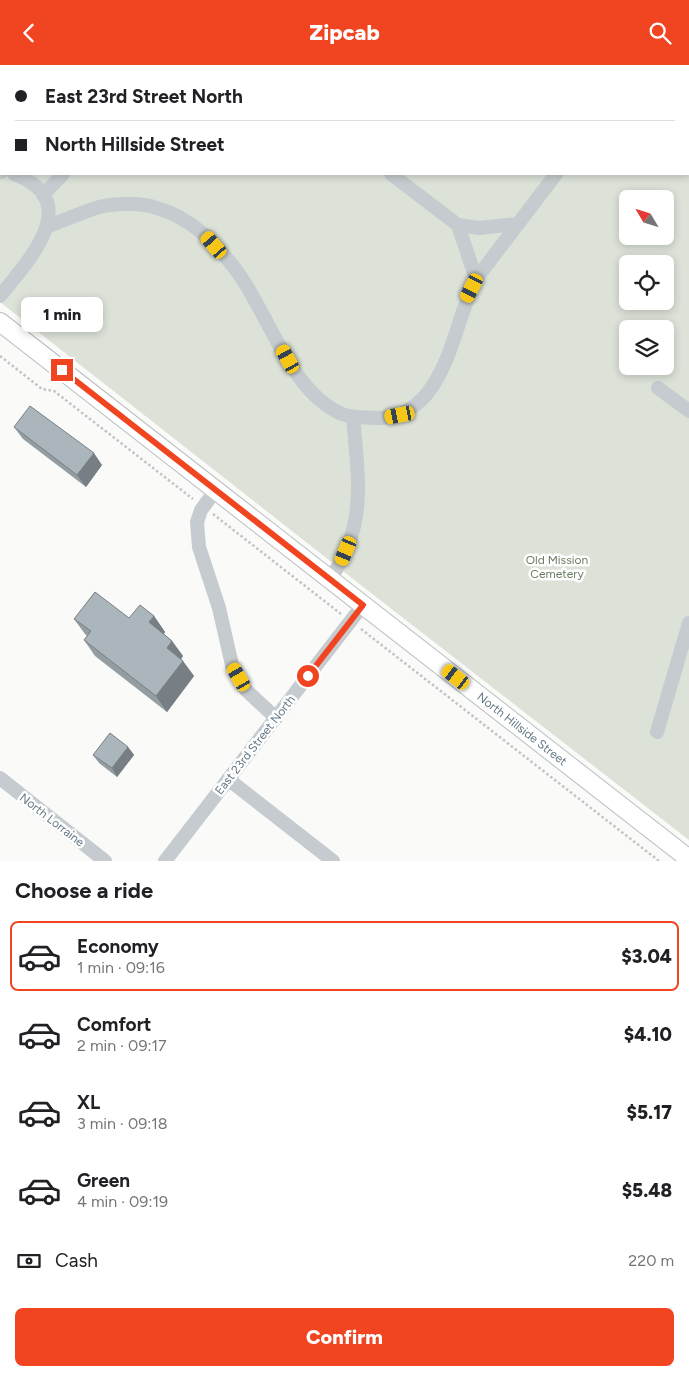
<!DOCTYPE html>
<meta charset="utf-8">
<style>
body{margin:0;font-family:Figtree,sans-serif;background:#f2f2f2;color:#202124;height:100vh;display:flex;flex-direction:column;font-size:19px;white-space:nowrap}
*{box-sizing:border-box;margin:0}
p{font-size:16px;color:#757577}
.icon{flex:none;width:28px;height:28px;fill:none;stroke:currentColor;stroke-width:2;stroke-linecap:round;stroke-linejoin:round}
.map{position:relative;height:796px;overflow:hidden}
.details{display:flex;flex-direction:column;background:#fff;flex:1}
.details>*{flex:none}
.banner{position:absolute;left:0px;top:0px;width:690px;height:110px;box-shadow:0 2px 8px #0003;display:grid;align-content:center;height:110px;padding:0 15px;background:#fff}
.needle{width:32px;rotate:308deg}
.tools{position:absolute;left:619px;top:125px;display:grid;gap:10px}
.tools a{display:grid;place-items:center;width:55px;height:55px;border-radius:8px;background:#fff;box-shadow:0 2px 8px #0003;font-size:25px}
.end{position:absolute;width:22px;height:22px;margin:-11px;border:6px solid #f14421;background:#fff;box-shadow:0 0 0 2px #fff}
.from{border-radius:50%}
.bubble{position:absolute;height:35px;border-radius:8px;background:#fff;box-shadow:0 2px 8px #0003;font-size:16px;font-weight:800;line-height:35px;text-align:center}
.car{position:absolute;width:15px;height:30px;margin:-15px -8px;border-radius:6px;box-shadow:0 0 4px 1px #0007;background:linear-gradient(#f5c518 24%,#345 0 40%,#f5c518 0 76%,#345 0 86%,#f5c518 0)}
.banner b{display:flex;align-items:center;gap:18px;height:48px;font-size:19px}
.banner b+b{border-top:1px solid #e0e0e0}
.banner i{width:12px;height:12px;background:#202124}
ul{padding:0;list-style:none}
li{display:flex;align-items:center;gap:15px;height:70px;margin:0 10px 8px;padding:0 5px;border:2px solid transparent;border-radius:8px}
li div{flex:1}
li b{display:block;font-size:19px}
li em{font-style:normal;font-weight:800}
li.active{border-color:#f14421}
li>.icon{width:45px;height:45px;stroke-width:1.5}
h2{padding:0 15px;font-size:22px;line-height:60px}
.pay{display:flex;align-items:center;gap:12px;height:55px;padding:0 15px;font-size:19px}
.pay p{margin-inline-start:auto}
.action{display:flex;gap:10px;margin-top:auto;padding:10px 15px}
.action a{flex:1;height:58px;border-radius:8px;background:#f14421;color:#fff;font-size:20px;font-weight:800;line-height:58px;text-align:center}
header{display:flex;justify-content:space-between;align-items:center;height:65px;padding:0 15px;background:#f14421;color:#fff;font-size:22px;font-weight:800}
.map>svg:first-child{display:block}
.green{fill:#dce2d8;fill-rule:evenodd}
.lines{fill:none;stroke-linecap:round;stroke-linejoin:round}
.major-casing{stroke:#b8bec2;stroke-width:20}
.path{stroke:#c1c4c6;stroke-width:2.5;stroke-dasharray:2.5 2.5;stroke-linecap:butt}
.minor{stroke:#c5cbce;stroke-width:14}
.major{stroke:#fff;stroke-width:18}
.wall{fill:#939da2}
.shaded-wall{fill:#787f84}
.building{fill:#abb6bc;stroke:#787f84}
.route{stroke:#f14421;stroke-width:6}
.labels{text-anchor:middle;stroke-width:5;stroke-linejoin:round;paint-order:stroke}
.park-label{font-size:12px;fill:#687c62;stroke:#fff}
.street-label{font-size:12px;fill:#637885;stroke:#fff}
</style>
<header><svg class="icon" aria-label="back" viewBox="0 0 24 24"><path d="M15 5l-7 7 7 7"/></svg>Zipcab<svg class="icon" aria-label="search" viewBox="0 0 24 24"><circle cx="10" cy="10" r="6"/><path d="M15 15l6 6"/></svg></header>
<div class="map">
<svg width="689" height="796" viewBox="0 0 689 796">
<rect width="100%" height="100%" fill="#fafaf8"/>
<!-- green -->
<path class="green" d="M 0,0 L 689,0 L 689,775 L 371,528 L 0,237 ZM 1,1 L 689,1 L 689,109 L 1,109 ZM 628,134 L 665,134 L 665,171 L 628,171 ZM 628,199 L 665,199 L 665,236 L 628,236 ZM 628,264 L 665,264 L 665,301 L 628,301 Z"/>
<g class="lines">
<defs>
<path id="major" d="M 0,257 L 689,794"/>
</defs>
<!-- major casing -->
<use href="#major" class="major-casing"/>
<!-- path -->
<path class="path" d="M 0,291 L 42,324 L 54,326 L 193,434
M 213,449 L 341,549
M 361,564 L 659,796"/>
<!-- minor -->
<path class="minor" d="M 251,0 L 253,1
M 591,0 L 592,1
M 95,1 L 96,0
M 146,1 L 147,0
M 640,1 L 641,0
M 0,107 L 1,107
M 391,109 L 458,160 L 479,163 L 517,159
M 43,130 L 63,109
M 458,160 L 476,214
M 48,161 C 63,156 78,149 93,144 C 109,138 141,137 157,143 C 191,153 215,177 236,205 C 268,247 290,327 342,349 C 353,353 364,352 376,353 C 400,354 419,341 432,322 C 454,289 459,248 476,214 L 556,109
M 0,231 C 28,196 86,136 14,109
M 658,323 L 689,346
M 216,425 L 201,445 L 197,457 L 199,482 L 219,543 L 232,600 L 246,625 L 276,653
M 330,514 C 368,460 358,413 353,352
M 657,667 L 689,558
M 0,713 L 105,796
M 228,714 L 333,796
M 165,796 L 363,540"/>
<!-- major -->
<use href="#major" class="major"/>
</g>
<!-- wall -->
<path class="wall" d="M 14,362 L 102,400 L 86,422 L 23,374 Z
M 154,551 L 165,567 L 164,569 L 172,576 L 183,591 L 181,594 L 194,611 L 167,647 L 95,591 L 84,575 L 87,571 L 85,569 L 74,554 L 129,553 Z
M 128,682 L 134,690 L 117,712 L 99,698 L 93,690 Z"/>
<!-- shaded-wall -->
<path class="shaded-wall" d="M 94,388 L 102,400 L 86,422 L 77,410 Z
M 154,551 L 165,567 L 160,573 L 149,557 Z
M 172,576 L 183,591 L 178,598 L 167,583 Z
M 183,596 L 194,611 L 167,647 L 156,631 Z
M 128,682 L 134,690 L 117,712 L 112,703 Z"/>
<!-- building -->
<path class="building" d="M 30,341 L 94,388 L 77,410 L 14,362 Z
M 95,527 L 129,553 L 140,540 L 154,551 L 149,557 L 172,576 L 167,583 L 183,596 L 156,631 L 84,575 L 91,566 L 74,554 Z
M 110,668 L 128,682 L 112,703 L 93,690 Z"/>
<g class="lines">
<!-- route -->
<path class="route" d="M 62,305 L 363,540 L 308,611"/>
</g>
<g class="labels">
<!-- park labels -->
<g class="park-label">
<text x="557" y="499">Old Mission<tspan x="557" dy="14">Cemetery</tspan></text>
</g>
<!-- street labels -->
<g class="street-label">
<text transform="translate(522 664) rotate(38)" y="4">North Hillside Street</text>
<text transform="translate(255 680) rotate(-52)" y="4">East 23rd Street North</text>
<text transform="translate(52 755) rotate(38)" y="4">North Lorraine</text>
</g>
</g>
</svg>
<div class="tools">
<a><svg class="needle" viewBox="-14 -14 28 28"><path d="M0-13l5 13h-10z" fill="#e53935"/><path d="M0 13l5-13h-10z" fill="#757577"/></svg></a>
<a><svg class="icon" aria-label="locate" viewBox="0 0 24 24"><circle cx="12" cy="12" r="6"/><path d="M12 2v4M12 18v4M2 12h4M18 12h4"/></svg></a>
<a><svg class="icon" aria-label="layers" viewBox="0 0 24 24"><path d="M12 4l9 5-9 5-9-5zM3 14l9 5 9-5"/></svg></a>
</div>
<i class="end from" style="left:308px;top:611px"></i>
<i class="end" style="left:62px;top:305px"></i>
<div class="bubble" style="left:21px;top:232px;width:82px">1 min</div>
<i class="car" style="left:214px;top:180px;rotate:319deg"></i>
<i class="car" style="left:472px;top:223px;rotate:207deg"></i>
<i class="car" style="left:288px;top:294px;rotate:331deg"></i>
<i class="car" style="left:400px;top:350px;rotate:259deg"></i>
<i class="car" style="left:346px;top:486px;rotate:203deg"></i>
<i class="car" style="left:239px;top:612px;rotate:330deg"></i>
<i class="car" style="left:456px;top:612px;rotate:308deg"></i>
<div class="banner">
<b><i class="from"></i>East 23rd Street North</b>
<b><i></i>North Hillside Street</b>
</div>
</div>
<section class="details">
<h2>Choose a ride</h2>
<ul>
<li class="active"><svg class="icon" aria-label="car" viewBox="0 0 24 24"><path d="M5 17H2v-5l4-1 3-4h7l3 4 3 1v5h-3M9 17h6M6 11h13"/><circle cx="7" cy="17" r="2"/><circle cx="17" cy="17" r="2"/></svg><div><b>Economy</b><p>1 min · 09:16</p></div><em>$3.04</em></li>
<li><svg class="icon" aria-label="car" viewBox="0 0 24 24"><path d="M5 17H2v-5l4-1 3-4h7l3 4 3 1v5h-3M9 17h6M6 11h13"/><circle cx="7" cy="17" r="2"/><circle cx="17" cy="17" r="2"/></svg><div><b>Comfort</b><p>2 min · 09:17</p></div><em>$4.10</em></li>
<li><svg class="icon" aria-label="car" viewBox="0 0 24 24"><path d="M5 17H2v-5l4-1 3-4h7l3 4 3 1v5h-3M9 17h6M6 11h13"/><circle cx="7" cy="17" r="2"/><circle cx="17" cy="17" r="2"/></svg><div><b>XL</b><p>3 min · 09:18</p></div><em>$5.17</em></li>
<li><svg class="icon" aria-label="car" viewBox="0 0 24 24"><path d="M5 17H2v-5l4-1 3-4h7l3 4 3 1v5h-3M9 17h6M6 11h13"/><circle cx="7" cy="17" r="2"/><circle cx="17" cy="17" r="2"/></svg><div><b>Green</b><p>4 min · 09:19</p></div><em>$5.48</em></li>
</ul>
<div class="pay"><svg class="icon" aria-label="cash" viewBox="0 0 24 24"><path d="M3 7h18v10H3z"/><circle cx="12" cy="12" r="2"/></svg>Cash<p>220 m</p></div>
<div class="action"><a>Confirm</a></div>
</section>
